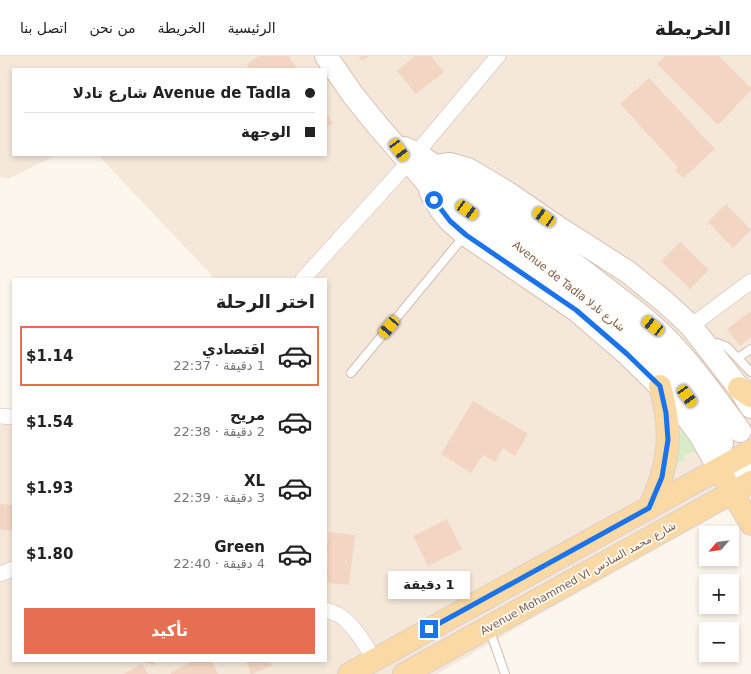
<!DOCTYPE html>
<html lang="ar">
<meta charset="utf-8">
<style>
body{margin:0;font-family:"DejaVu Sans",Vazirmatn,sans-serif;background:#f6f6f6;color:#222;direction:rtl;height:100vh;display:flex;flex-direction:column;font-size:15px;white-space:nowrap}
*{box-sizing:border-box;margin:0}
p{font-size:13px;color:#767676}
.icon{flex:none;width:22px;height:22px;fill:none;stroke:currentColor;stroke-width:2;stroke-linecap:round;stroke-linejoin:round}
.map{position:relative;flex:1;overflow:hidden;direction:ltr}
.drawer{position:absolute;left:12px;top:222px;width:315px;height:384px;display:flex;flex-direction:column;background:#fff;border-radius:0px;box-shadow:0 2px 6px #0003;direction:rtl}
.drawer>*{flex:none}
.banner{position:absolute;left:12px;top:12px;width:315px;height:88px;border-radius:0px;box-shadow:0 2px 6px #0003;direction:rtl;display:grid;align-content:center;height:88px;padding:0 12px;background:#fff}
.needle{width:26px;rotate:242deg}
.buttons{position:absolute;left:699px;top:470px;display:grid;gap:8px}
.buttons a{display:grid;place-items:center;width:40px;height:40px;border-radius:0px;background:#fff;box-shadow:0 2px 6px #0003;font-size:20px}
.end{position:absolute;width:18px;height:18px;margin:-9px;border:5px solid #1a73e8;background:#fff;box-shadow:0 0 0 2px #fff}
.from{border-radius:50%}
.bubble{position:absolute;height:28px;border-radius:0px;background:#fff;box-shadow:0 2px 6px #0003;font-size:13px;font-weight:600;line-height:28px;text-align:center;direction:rtl}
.car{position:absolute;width:12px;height:24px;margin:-12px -6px;border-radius:5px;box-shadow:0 0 3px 1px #0007;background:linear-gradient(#f5c518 24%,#345 0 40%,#f5c518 0 76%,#345 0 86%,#f5c518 0)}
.banner b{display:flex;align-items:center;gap:14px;height:38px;font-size:15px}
.banner b+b{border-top:1px solid #e0e0e0}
.banner i{width:10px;height:10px;background:#222}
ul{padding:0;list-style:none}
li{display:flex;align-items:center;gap:12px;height:60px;margin:0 8px 6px;padding:0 4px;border:2px solid transparent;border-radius:0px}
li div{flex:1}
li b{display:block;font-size:15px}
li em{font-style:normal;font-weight:600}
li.active{border-color:#e76f51}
li>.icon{width:36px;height:36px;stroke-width:1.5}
h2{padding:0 12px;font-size:18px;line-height:48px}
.cta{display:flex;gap:8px;margin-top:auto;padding:8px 12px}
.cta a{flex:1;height:46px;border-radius:0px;background:#e76f51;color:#fff;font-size:16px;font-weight:600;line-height:46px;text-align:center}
header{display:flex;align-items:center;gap:24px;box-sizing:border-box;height:56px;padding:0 20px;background:#fff;border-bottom:1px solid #e0e0e0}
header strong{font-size:19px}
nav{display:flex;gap:22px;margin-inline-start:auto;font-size:14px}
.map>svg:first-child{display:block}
.residential{fill:#f5e8da}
.green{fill:#d8ecc9}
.building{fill:#f3d5c3}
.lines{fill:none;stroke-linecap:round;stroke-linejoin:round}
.service-casing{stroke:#d1beb0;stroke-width:10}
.minor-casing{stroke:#d1beb0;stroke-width:16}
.secondary-casing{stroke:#d6c0b0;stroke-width:24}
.primary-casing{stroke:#dad1cd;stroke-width:24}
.service{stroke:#fff;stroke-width:8}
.minor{stroke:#fff;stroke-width:15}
.secondary{stroke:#fff;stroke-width:22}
.primary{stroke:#fbd9a5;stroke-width:22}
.route{stroke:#1a73e8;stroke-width:5}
.labels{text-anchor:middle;stroke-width:3.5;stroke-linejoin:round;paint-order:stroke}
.street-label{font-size:11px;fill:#7a5c4d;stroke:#fffaf3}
</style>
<header>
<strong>الخريطة</strong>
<nav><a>الرئيسية</a><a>الخريطة</a><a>من نحن</a><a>اتصل بنا</a></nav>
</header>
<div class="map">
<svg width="751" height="618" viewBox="0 0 751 618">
<rect width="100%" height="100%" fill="#fdf6ec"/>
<!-- residential -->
<path class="residential" d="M 0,0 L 751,0 L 751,440 L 539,559 L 437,618 L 0,618 L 0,353 L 13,355 L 13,605 L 326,605 L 326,223 L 215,223 L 98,99 L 326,99 L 326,13 L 13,13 L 13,99 L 57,99 L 8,123 L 0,121 Z"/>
<!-- green -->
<path class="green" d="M 681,364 L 699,396 L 696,397 L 695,395 L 683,400 L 685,404 L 676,408 L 680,381 Z"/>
<!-- building -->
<path class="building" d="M 259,0 L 289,0 L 297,13 L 250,13 L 247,8 Z
M 359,0 L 370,0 L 362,5 Z
M 415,0 L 431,0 L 444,16 L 416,38 L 397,15 Z
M 665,0 L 719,0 L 751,32 L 751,34 L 718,69 L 657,8 Z
M 649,22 L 715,93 L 683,122 L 675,114 L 678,111 L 620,48 Z
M 326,56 L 333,67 L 326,72 Z
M 726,148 L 751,174 L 733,192 L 708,166 Z
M 680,186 L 709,214 L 690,233 L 661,205 Z
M 751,255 L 751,281 L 740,290 L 727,273 Z
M 473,345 L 528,378 L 515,400 L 503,392 L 495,406 L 483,399 L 471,417 L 441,398 Z
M 0,448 L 13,449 L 13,475 L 0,473 Z
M 447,463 L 462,493 L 428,510 L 413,480 Z
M 329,476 L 355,479 L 349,529 L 326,527 L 328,498 L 326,498 Z
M 141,605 L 154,605 L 154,609 Z
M 194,605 L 212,605 L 218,618 L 171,618 L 171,616 Z
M 246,605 L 270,605 L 272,610 L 251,618 Z
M 142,608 L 148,618 L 123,618 Z"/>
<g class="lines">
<defs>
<path id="service" d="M 708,291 L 717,287 L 727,291 L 751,316
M 738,302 L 751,293
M 351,317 L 465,179
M 489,572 L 505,618"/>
<path id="minor" d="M 303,223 L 409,106 L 498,0
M 691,270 L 751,225
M 0,360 L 13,361
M 0,518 L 13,513
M 326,554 C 350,559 362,585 375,604"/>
<path id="secondary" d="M 326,0 L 353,39 L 378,70 L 429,129 L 431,137 L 441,154 L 450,165 L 466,179 L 576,254 L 627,298 L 675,345 L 700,379 L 719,413 L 730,415 L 751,415
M 404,92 L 416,97 L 435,110 L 450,108 L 468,113 L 508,137 L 556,170 L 628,216 L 665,246 L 691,270 L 739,332 L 751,351
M 435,110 C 494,149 552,190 608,234 C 623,246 639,257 653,270 C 687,300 713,339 740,375
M 430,130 L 532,200 L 601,252 L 648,293 L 669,316 L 722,387"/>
<path id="primary" d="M 739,332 L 751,340
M 725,424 L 751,468
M 649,452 C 670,409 673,376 660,330
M 349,618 L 751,395
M 404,618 L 751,426"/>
</defs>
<!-- service casing -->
<use href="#service" class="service-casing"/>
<!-- minor casing -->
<use href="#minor" class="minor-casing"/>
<!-- secondary casing -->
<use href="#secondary" class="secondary-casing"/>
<!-- primary casing -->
<use href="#primary" class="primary-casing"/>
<!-- service -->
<use href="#service" class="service"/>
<!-- minor -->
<use href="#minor" class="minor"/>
<!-- secondary -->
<use href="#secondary" class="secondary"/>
<!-- primary -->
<use href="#primary" class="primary"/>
</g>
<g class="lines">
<!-- route -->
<path class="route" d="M 429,573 L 649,452 L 662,421 L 668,384 L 666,357 L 660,330 L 627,298 L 576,254 L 466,179 L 450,165 L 434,144"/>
</g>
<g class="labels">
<!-- street labels -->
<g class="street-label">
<text transform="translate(569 230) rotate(38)" y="4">Avenue de Tadla شارع تادلا</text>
<text transform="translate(578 522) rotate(-29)" y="4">Avenue Mohammed VI شارع محمد السادس</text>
</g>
</g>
</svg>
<div class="buttons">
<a><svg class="needle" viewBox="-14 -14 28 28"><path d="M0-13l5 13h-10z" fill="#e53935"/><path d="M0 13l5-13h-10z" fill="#767676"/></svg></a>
<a>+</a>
<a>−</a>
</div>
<i class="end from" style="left:434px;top:144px"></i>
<i class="end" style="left:429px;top:573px"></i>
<div class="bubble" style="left:388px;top:515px;width:82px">1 دقيقة</div>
<i class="car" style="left:399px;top:94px;rotate:144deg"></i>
<i class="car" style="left:467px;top:154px;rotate:125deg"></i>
<i class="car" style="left:544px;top:161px;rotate:305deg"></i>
<i class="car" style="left:653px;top:270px;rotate:308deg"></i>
<i class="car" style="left:389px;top:271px;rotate:220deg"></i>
<i class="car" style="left:687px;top:340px;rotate:144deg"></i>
<div class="banner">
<b><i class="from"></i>Avenue de Tadla شارع تادلا</b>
<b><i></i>الوجهة</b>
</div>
<section class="drawer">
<h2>اختر الرحلة</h2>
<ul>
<li class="active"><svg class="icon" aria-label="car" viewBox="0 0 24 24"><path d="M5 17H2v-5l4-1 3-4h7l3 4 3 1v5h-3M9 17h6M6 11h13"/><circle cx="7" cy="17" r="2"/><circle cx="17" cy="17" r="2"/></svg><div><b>اقتصادي</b><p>1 دقيقة · 22:37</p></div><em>$1.14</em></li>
<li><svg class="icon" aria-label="car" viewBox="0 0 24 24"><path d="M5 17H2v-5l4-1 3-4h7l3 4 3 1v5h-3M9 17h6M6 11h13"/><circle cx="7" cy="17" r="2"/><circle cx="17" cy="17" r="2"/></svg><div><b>مريح</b><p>2 دقيقة · 22:38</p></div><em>$1.54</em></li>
<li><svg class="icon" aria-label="car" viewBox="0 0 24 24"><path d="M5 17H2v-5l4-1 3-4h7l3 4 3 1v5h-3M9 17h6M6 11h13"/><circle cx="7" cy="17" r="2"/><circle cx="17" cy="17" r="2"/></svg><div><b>XL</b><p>3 دقيقة · 22:39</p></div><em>$1.93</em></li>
<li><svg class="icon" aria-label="car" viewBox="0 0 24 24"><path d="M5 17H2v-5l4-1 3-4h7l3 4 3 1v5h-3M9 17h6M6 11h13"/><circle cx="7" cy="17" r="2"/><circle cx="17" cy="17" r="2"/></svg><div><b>Green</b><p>4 دقيقة · 22:40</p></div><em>$1.80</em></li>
</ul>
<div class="cta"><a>تأكيد</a></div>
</section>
</div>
